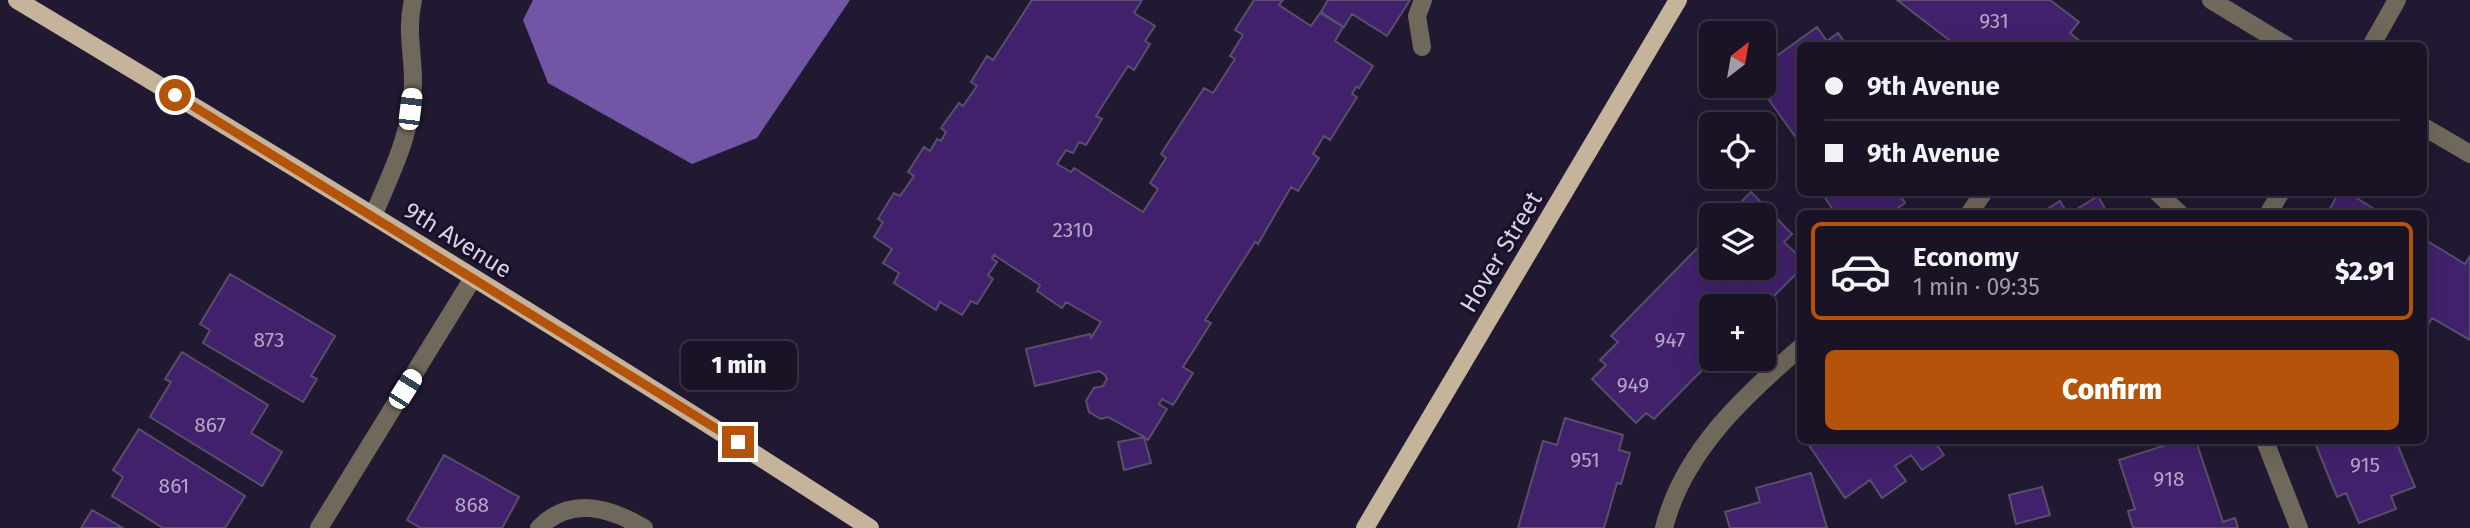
<!DOCTYPE html>
<meta charset="utf-8">
<style>
body{margin:0;font-family:"Fira Sans",sans-serif;background:#262032;color:#f1f3f6;height:100vh;display:flex;flex-direction:column;font-size:26px;white-space:nowrap}
*{box-sizing:border-box;margin:0}
p{font-size:23px;color:#9f9ea7}
.icon{flex:none;width:38px;height:38px;fill:none;stroke:currentColor;stroke-width:2;stroke-linecap:round;stroke-linejoin:round}
.map{position:relative;flex:1;overflow:hidden}
.details{position:absolute;left:1797px;top:210px;width:630px;height:234px;display:flex;flex-direction:column;background:#191325;border-radius:10px;box-shadow:0 7px 28px #0002,0 0 0 2px #373242}
.details>*{flex:none}
.banner{position:absolute;left:1797px;top:42px;width:630px;height:154px;border-radius:10px;box-shadow:0 7px 28px #0002,0 0 0 2px #373242;display:grid;align-content:center;height:154px;padding:0 28px;background:#191325}
.needle{width:46px;rotate:31deg}
.buttons{position:absolute;left:1699px;top:21px;display:grid;gap:14px}
.buttons a{display:grid;place-items:center;width:77px;height:77px;border-radius:10px;background:#191325;box-shadow:0 7px 28px #0002,0 0 0 2px #373242;font-size:35px}
.end{position:absolute;width:32px;height:32px;margin:-16px;border:9px solid #b45309;background:#fff;box-shadow:0 0 0 4px #fff}
.from{border-radius:50%}
.bubble{position:absolute;height:49px;border-radius:10px;background:#191325;box-shadow:0 7px 28px #0002,0 0 0 2px #373242;font-size:23px;font-weight:800;line-height:49px;text-align:center}
.car{position:absolute;width:21px;height:42px;margin:-21px -10px;border-radius:9px;box-shadow:0 0 5px 2px #0007;background:linear-gradient(#fff 24%,#345 0 40%,#fff 0 76%,#345 0 86%,#fff 0)}
.banner b{display:flex;align-items:center;gap:24px;height:66px;font-size:26px}
.banner b+b{border-top:2px solid #373242}
.banner i{width:18px;height:18px;background:#f1f3f6}
ul{padding:12px 0 0;list-style:none}
li{display:flex;align-items:center;gap:21px;height:98px;margin:0 14px 10px;padding:0 14px;border:4px solid transparent;border-radius:10px}
li div{flex:1}
li b{display:block;font-size:26px}
li em{font-style:normal;font-weight:800}
li.selected{border-color:#b45309}
li>.icon{width:63px;height:63px;stroke-width:1.5}
.action{display:flex;gap:14px;margin-top:auto;padding:14px 28px}
.action a{flex:1;height:80px;border-radius:10px;background:#b45309;color:#fff;font-size:28px;font-weight:800;line-height:80px;text-align:center}
.map>svg:first-child{display:block}
.water{fill:#7255a4}
.building{fill:#41216c;stroke:#584f6b;stroke-width:2}
.lines{fill:none;stroke-linecap:round;stroke-linejoin:round}
.minor{stroke:#71685c;stroke-width:18}
.major{stroke:#c5b39b;stroke-width:18}
.route{stroke:#b45309;stroke-width:9}
.labels{text-anchor:middle;stroke-width:6;stroke-linejoin:round;paint-order:stroke}
.number-label{font-size:21px;fill:#b2a6c4}
.street-label{font-size:24px;fill:#d7d2e2;stroke:#181027}
</style>
<div class="map">
<svg width="2470" height="528" viewBox="0 0 2470 528">
<rect width="100%" height="100%" fill="#211931"/>
<!-- water -->
<path class="water" d="M 533,0 L 850,0 L 757,138 L 692,164 L 548,83 L 523,20 Z"/>
<!-- building -->
<path class="building" d="M 1032,0 L 1142,0 L 1134,13 L 1155,26 L 1145,41 L 1150,44 L 1134,70 L 1128,66 L 1096,116 L 1102,119 L 1086,145 L 1079,142 L 1073,153 L 1066,150 L 1057,164 L 1071,172 L 1074,168 L 1143,212 L 1158,189 L 1150,183 L 1166,158 L 1161,154 L 1204,88 L 1213,93 L 1235,59 L 1230,56 L 1243,35 L 1235,30 L 1254,0 L 1283,0 L 1279,5 L 1311,26 L 1320,13 L 1343,27 L 1335,41 L 1373,66 L 1359,88 L 1356,87 L 1352,94 L 1357,97 L 1330,140 L 1324,136 L 1313,154 L 1319,158 L 1298,191 L 1291,187 L 1258,244 L 1255,242 L 1205,320 L 1211,323 L 1183,367 L 1193,373 L 1173,405 L 1162,399 L 1159,404 L 1167,409 L 1148,440 L 1144,437 L 1151,463 L 1124,470 L 1118,442 L 1144,437 L 1108,417 L 1101,419 L 1089,412 L 1086,401 L 1094,388 L 1103,386 L 1107,379 L 1105,375 L 1099,371 L 1035,386 L 1026,349 L 1090,334 L 1091,338 L 1101,322 L 1066,302 L 1062,308 L 1037,291 L 1040,285 L 994,255 L 992,258 L 997,262 L 988,275 L 993,279 L 977,304 L 971,301 L 962,315 L 940,302 L 936,310 L 894,283 L 899,273 L 883,263 L 892,249 L 874,237 L 883,222 L 878,219 L 894,193 L 900,196 L 914,176 L 908,172 L 924,147 L 930,151 L 937,139 L 941,141 L 946,132 L 941,128 L 959,103 L 963,106 L 977,86 L 971,82 L 987,56 L 993,60 Z
M 1328,0 L 1410,0 L 1387,36 L 1352,14 L 1344,27 L 1321,12 Z
M 1897,0 L 2050,0 L 2079,22 L 2070,33 L 2086,46 L 1957,46 Z
M 1817,27 L 1827,41 L 1838,33 L 1847,46 L 1801,46 L 1801,140 L 1799,142 L 1759,86 L 1764,86 L 1764,65 Z
M 1751,192 L 1792,234 L 1784,242 L 1801,258 L 1801,269 L 1764,306 L 1712,306 L 1713,359 L 1654,419 L 1646,413 L 1636,423 L 1592,379 L 1606,365 L 1600,360 L 1618,342 L 1611,336 L 1712,233 L 1712,268 L 1764,268 L 1764,215 L 1728,215 Z
M 1821,192 L 1904,192 L 1900,195 L 1905,203 L 1890,214 L 1836,214 Z
M 2339,192 L 2347,192 L 2382,214 L 2327,214 Z
M 2098,196 L 2108,214 L 2069,214 Z
M 2060,201 L 2068,214 L 2039,214 Z
M 2424,239 L 2465,264 L 2470,256 L 2470,340 L 2432,318 L 2426,328 L 2424,327 Z
M 230,274 L 335,336 L 311,376 L 317,379 L 303,402 L 203,343 L 210,330 L 200,324 Z
M 182,352 L 268,405 L 251,433 L 282,452 L 262,486 L 150,417 L 171,382 L 165,379 Z
M 1565,418 L 1623,435 L 1619,450 L 1630,453 L 1621,484 L 1617,483 L 1604,528 L 1518,528 L 1543,441 L 1557,445 Z
M 139,429 L 245,496 L 225,528 L 163,528 L 112,496 L 123,477 L 113,470 Z
M 1806,441 L 1934,441 L 1944,455 L 1922,470 L 1911,455 L 1895,466 L 1906,481 L 1882,498 L 1870,480 L 1845,498 Z
M 2179,441 L 2196,441 L 2223,522 L 2235,518 L 2238,528 L 2133,528 L 2128,511 L 2135,509 L 2119,460 Z
M 2321,441 L 2396,441 L 2415,487 L 2391,496 L 2396,509 L 2359,523 L 2346,493 L 2337,497 L 2315,443 Z
M 444,455 L 519,497 L 502,528 L 421,528 L 407,520 Z
M 1811,473 L 1827,528 L 1730,528 L 1725,512 L 1760,502 L 1756,488 Z
M 2042,487 L 2050,515 L 2016,524 L 2009,495 Z
M 92,510 L 123,528 L 81,528 Z"/>
<g class="lines">
<!-- minor -->
<path class="minor" d="M 2211,0 L 2287,46
M 2371,46 L 2397,0
M 1422,47 L 1417,16 L 1423,0
M 2424,127 L 2470,154
M 2157,192 L 2180,214
M 1969,214 L 1984,192
M 2268,214 L 2281,192
M 373,216 C 392,171 413,132 413,81 C 413,51 406,31 413,0
M 2265,441 L 2299,528
M 319,528 L 473,278
M 539,528 C 570,496 609,507 644,528
M 1664,528 C 1683,452 1744,396 1801,347"/>
<!-- major -->
<path class="major" d="M 17,0 C 304,172 589,346 870,528
M 1365,528 L 1678,0"/>
</g>
<g class="lines">
<!-- route -->
<path class="route" d="M 175,95 L 738,442"/>
</g>
<g class="labels">
<!-- number labels -->
<g class="number-label">
<text x="1994" y="28">931</text>
<text x="1073" y="237">2310</text>
<text x="269" y="347">873</text>
<text x="1670" y="347">947</text>
<text x="1633" y="392">949</text>
<text x="210" y="432">867</text>
<text x="1585" y="467">951</text>
<text x="2365" y="472">915</text>
<text x="2169" y="486">918</text>
<text x="174" y="493">861</text>
<text x="472" y="512">868</text>
</g>
<!-- street labels -->
<g class="street-label">
<text transform="translate(458 240) rotate(32)" y="8">9th Avenue</text>
<text transform="translate(1501 252) rotate(-59)" y="8">Hover Street</text>
</g>
</g>
</svg>
<div class="buttons">
<a><svg class="needle" viewBox="-14 -14 28 28"><path d="M0-13l5 13h-10z" fill="#e53935"/><path d="M0 13l5-13h-10z" fill="#9f9ea7"/></svg></a>
<a><svg class="icon" aria-label="locate" viewBox="0 0 24 24"><circle cx="12" cy="12" r="6"/><path d="M12 2v4M12 18v4M2 12h4M18 12h4"/></svg></a>
<a><svg class="icon" aria-label="layers" viewBox="0 0 24 24"><path d="M12 4l9 5-9 5-9-5zM3 14l9 5 9-5"/></svg></a>
<a>+</a>
</div>
<i class="end from" style="left:175px;top:95px"></i>
<i class="end" style="left:738px;top:442px"></i>
<div class="bubble" style="left:681px;top:341px;width:116px">1 min</div>
<i class="car" style="left:410px;top:109px;rotate:7deg"></i>
<i class="car" style="left:405px;top:389px;rotate:32deg"></i>
<div class="banner">
<b><i class="from"></i>9th Avenue</b>
<b><i></i>9th Avenue</b>
</div>
<section class="details">
<ul>
<li class="selected"><svg class="icon" aria-label="car" viewBox="0 0 24 24"><path d="M5 17H2v-5l4-1 3-4h7l3 4 3 1v5h-3M9 17h6M6 11h13"/><circle cx="7" cy="17" r="2"/><circle cx="17" cy="17" r="2"/></svg><div><b>Economy</b><p>1 min · 09:35</p></div><em>$2.91</em></li>
</ul>
<div class="action"><a>Confirm</a></div>
</section>
</div>
